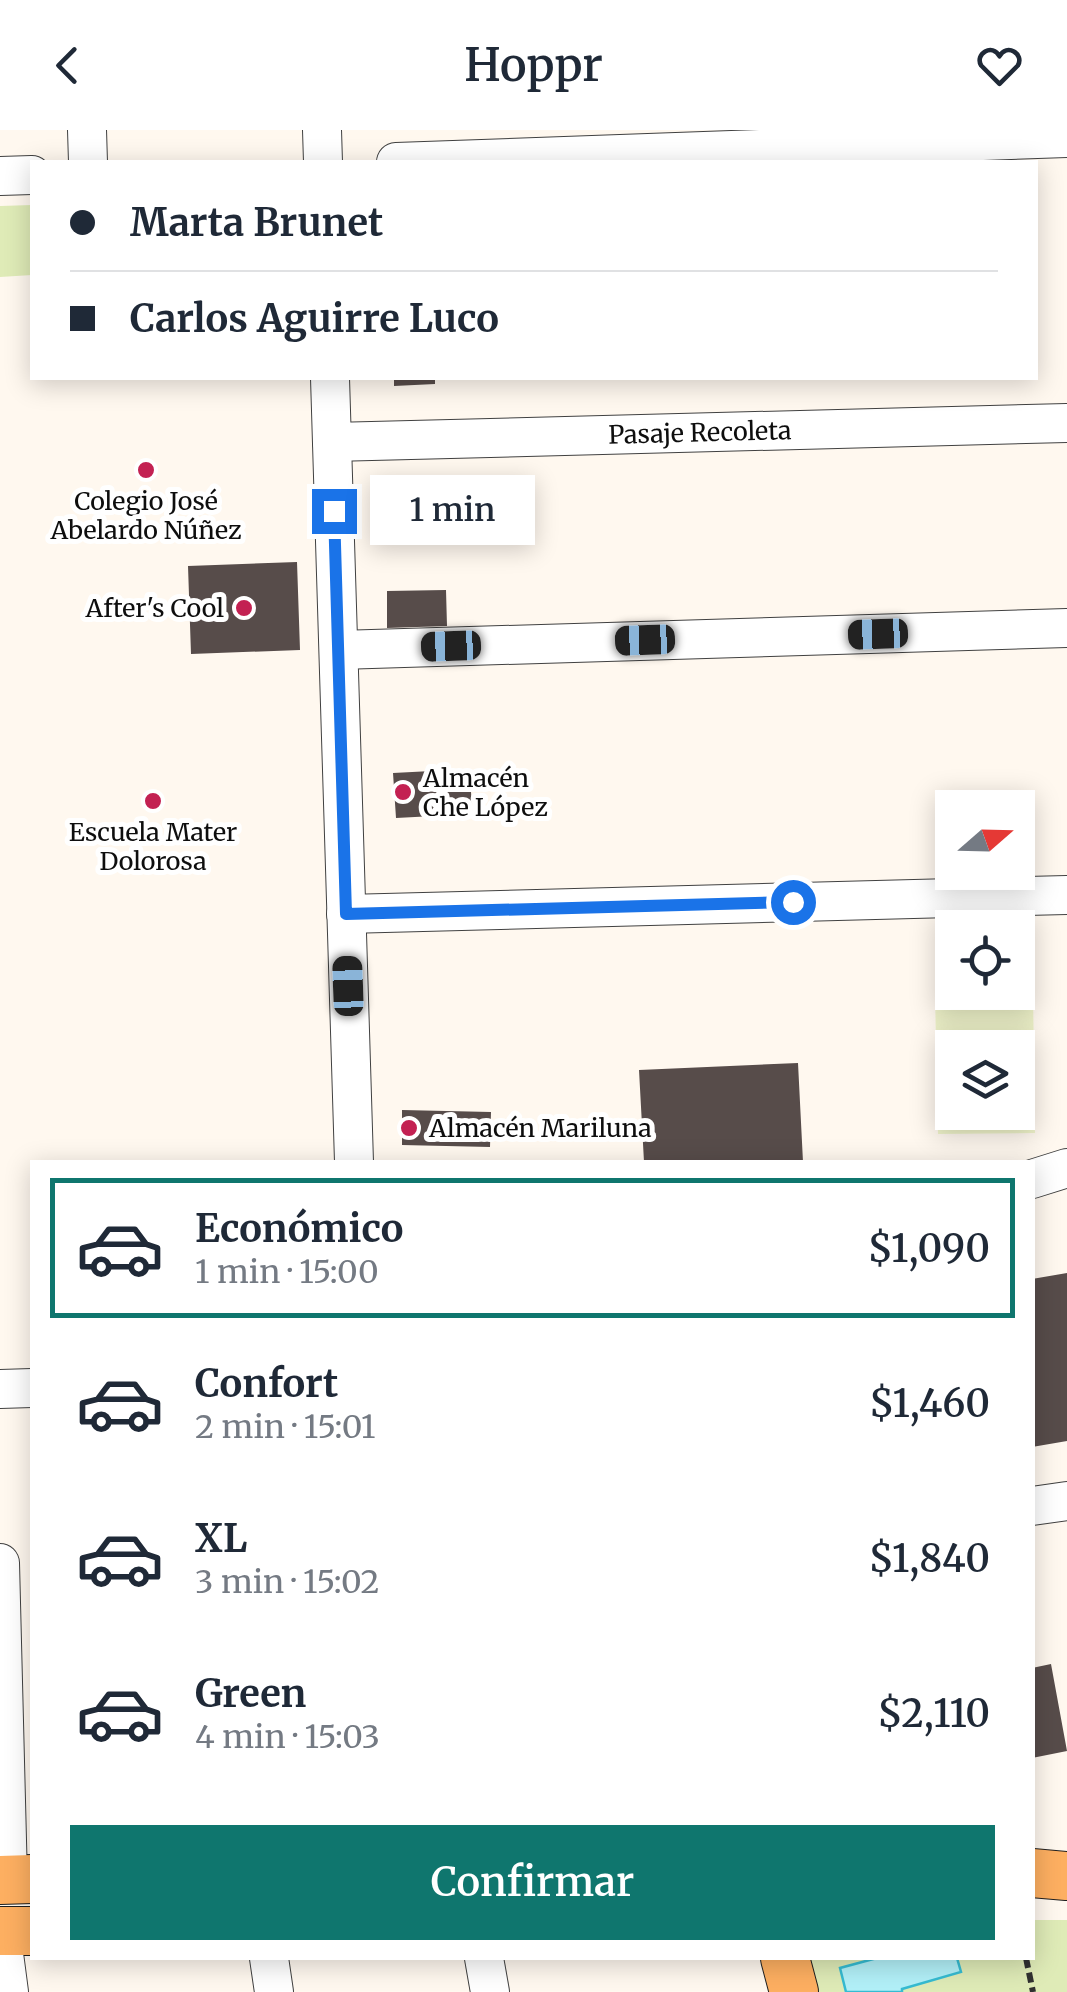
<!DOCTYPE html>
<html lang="es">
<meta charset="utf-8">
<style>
body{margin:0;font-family:Merriweather,serif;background:#f6f6f7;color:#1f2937;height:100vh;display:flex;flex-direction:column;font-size:38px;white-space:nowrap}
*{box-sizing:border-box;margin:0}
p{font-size:32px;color:#747a83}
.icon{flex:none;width:55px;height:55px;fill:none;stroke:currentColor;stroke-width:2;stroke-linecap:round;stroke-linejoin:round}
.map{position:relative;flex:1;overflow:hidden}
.details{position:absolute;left:30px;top:1030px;width:1005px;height:800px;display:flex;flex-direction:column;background:#fff;border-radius:0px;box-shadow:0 5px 25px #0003}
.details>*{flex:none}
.guide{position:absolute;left:30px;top:30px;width:1008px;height:220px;border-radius:0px;box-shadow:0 5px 25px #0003;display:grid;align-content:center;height:220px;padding:0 40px;background:#fff}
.needle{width:65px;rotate:70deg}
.buttons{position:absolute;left:935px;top:660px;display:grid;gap:20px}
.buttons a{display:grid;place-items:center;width:100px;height:100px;border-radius:0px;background:#fff;box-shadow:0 5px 25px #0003;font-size:50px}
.end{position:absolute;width:45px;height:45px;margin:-22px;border:12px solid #1a73e8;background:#fff;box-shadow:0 0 0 5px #fff}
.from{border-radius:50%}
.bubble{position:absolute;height:70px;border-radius:0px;background:#fff;box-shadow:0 5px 25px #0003;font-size:32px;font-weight:600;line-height:70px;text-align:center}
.car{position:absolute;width:30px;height:60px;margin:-30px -15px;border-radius:12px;box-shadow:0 0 8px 2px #0007;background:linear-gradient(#222 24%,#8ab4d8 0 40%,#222 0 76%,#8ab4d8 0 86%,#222 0)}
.guide b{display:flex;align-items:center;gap:35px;height:95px;font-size:38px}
.guide b+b{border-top:2px solid #e0e1e3}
.guide i{width:25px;height:25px;background:#1f2937}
ul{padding:18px 0 0;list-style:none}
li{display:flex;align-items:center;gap:30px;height:140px;margin:0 20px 15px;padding:0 20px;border:5px solid transparent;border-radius:0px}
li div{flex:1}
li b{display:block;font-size:38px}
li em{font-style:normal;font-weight:600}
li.on{border-color:#0f766e}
li>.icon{width:90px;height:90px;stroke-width:1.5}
.cta{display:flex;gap:20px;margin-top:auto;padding:20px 40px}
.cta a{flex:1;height:115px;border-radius:0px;background:#0f766e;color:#fff;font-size:40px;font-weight:600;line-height:115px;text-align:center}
header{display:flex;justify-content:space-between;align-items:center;height:130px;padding:0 40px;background:#fff;font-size:45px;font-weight:600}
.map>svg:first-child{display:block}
.green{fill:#dfebb7}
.pitch{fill:#eef2c9;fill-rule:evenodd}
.water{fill:#b2f0f8;stroke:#36bcd2;stroke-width:2.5}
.building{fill:#574c4a}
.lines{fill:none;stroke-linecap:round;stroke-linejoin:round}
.minor-casing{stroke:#414141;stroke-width:40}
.major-casing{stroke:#1f1f1f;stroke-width:50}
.path{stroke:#303030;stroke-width:6;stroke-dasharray:10 5;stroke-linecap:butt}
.minor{stroke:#fff;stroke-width:38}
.major{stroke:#fdaf61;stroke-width:48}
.route{stroke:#1a73e8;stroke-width:12}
.poi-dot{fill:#c32152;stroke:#fff;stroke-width:4}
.labels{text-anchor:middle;stroke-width:10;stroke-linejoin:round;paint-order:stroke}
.street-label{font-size:25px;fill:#0e0e0e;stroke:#fff}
.poi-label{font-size:25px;fill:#0e0e0e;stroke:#fff}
</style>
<header><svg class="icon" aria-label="back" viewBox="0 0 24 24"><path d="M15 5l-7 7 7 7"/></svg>Hoppr<svg class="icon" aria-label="heart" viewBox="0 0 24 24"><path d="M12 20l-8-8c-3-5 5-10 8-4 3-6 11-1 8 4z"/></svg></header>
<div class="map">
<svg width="1067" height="1862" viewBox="0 0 1067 1862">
<rect width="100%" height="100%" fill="#fff8ef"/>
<!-- green -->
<path class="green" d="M 32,75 L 32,145 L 0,147 L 0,76 Z
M 1033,1790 L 1067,1790 L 1067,1862 L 800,1862 L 792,1828 L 1032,1828 Z"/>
<!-- pitch -->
<path class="pitch" d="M 1033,862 L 1035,1003 L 938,1004 L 935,864 ZM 952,918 L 1018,918 L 1018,982 L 952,982 Z"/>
<!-- water -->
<path class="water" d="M 877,1828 L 957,1828 L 961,1842 L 902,1859 L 902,1862 L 846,1862 L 840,1838 Z"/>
<!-- building -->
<path class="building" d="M 394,248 L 435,248 L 435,254 L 394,256 Z
M 297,432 L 300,520 L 191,524 L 188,436 Z
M 446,460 L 447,496 L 387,498 L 387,461 Z
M 470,639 L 472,684 L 396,688 L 393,643 Z
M 798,933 L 803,1032 L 644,1032 L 639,940 Z
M 402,980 L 491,982 L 490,1017 L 402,1015 Z
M 1067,1143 L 1067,1311 L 1032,1317 L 1032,1149 Z
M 1051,1534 L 1067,1621 L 1032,1628 L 1032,1538 Z"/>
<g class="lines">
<defs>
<g id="minor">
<path d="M 87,0 L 88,32"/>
<path d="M 322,0 L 323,32"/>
<path d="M 396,32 L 1067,8"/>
<path d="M 0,46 L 32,45"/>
<path d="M 330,248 L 354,1032"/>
<path id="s1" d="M 332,312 L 1067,293"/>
<path d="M 339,520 L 1067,498"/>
<path d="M 346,784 L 1067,765"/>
<path d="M 1032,1049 L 1067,1038"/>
<path d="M 0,1259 L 32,1258"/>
<path d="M 1032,1376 L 1067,1371"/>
<path d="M 0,1433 L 8,1750"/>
<path d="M 1,1801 L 9,1862"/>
<path d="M 269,1828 L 274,1862"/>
<path d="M 484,1828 L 490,1862"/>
</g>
<path id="major" d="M 1032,1743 L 1067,1746
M 0,1750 L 32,1749
M 0,1801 L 32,1801
M 785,1828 L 794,1862"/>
</defs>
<!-- minor casing -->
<use href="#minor" class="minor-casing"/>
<!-- major casing -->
<use href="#major" class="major-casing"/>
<!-- path -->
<path class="path" d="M 1026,1828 L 1033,1862"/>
<!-- minor -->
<use href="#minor" class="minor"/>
<!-- major -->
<use href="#major" class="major"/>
</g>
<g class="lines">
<!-- route -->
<path class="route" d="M 334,381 L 346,784 L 793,772"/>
</g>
<!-- markers -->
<g class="poi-dot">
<circle cx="146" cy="340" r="10"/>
<circle cx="244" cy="478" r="10"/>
<circle cx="403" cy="662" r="10"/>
<circle cx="153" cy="671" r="10"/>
<circle cx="409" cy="998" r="10"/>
</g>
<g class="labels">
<!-- street labels -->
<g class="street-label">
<text dy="9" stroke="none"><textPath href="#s1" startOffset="368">Pasaje Recoleta</textPath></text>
</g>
<!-- poi labels -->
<g class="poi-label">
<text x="146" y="380">Colegio José<tspan x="146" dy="29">Abelardo Núñez</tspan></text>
<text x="224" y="487" text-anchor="end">After's Cool</text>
<text x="423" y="657" text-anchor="start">Almacén<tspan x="423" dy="29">Che López</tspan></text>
<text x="153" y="711">Escuela Mater<tspan x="153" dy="29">Dolorosa</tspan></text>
<text x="429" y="1007" text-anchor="start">Almacén Mariluna</text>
</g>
</g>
</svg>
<div class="buttons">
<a><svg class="needle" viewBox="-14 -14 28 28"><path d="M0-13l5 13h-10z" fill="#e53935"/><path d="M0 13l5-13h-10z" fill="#747a83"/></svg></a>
<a><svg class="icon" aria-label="locate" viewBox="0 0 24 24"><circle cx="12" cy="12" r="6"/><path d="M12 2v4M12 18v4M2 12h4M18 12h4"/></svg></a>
<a><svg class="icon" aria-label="layers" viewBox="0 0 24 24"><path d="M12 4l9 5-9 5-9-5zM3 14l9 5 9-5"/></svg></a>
</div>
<i class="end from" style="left:793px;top:772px"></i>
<i class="end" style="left:334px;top:381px"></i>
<div class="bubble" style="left:370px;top:345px;width:165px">1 min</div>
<i class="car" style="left:878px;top:504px;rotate:268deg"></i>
<i class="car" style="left:645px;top:510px;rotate:268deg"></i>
<i class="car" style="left:451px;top:516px;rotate:268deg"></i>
<i class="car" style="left:348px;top:856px;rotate:358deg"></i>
<div class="guide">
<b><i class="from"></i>Marta Brunet</b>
<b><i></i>Carlos Aguirre Luco</b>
</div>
<section class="details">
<ul>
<li class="on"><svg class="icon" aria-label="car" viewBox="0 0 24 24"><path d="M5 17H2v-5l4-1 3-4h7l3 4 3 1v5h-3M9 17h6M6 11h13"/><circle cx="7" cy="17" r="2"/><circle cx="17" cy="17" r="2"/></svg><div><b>Económico</b><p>1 min · 15:00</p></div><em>$1,090</em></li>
<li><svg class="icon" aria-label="car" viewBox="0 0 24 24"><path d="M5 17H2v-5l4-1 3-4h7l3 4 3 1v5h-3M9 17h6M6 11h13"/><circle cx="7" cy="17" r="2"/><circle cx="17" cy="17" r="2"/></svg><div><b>Confort</b><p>2 min · 15:01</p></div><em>$1,460</em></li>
<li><svg class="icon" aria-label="car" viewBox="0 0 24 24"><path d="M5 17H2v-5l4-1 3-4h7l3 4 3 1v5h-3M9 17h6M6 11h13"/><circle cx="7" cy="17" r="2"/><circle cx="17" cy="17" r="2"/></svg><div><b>XL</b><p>3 min · 15:02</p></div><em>$1,840</em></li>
<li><svg class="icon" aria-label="car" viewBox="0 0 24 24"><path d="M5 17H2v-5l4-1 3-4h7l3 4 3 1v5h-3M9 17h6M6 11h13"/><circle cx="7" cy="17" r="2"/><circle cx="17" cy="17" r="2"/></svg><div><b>Green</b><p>4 min · 15:03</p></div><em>$2,110</em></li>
</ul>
<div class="cta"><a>Confirmar</a></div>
</section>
</div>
